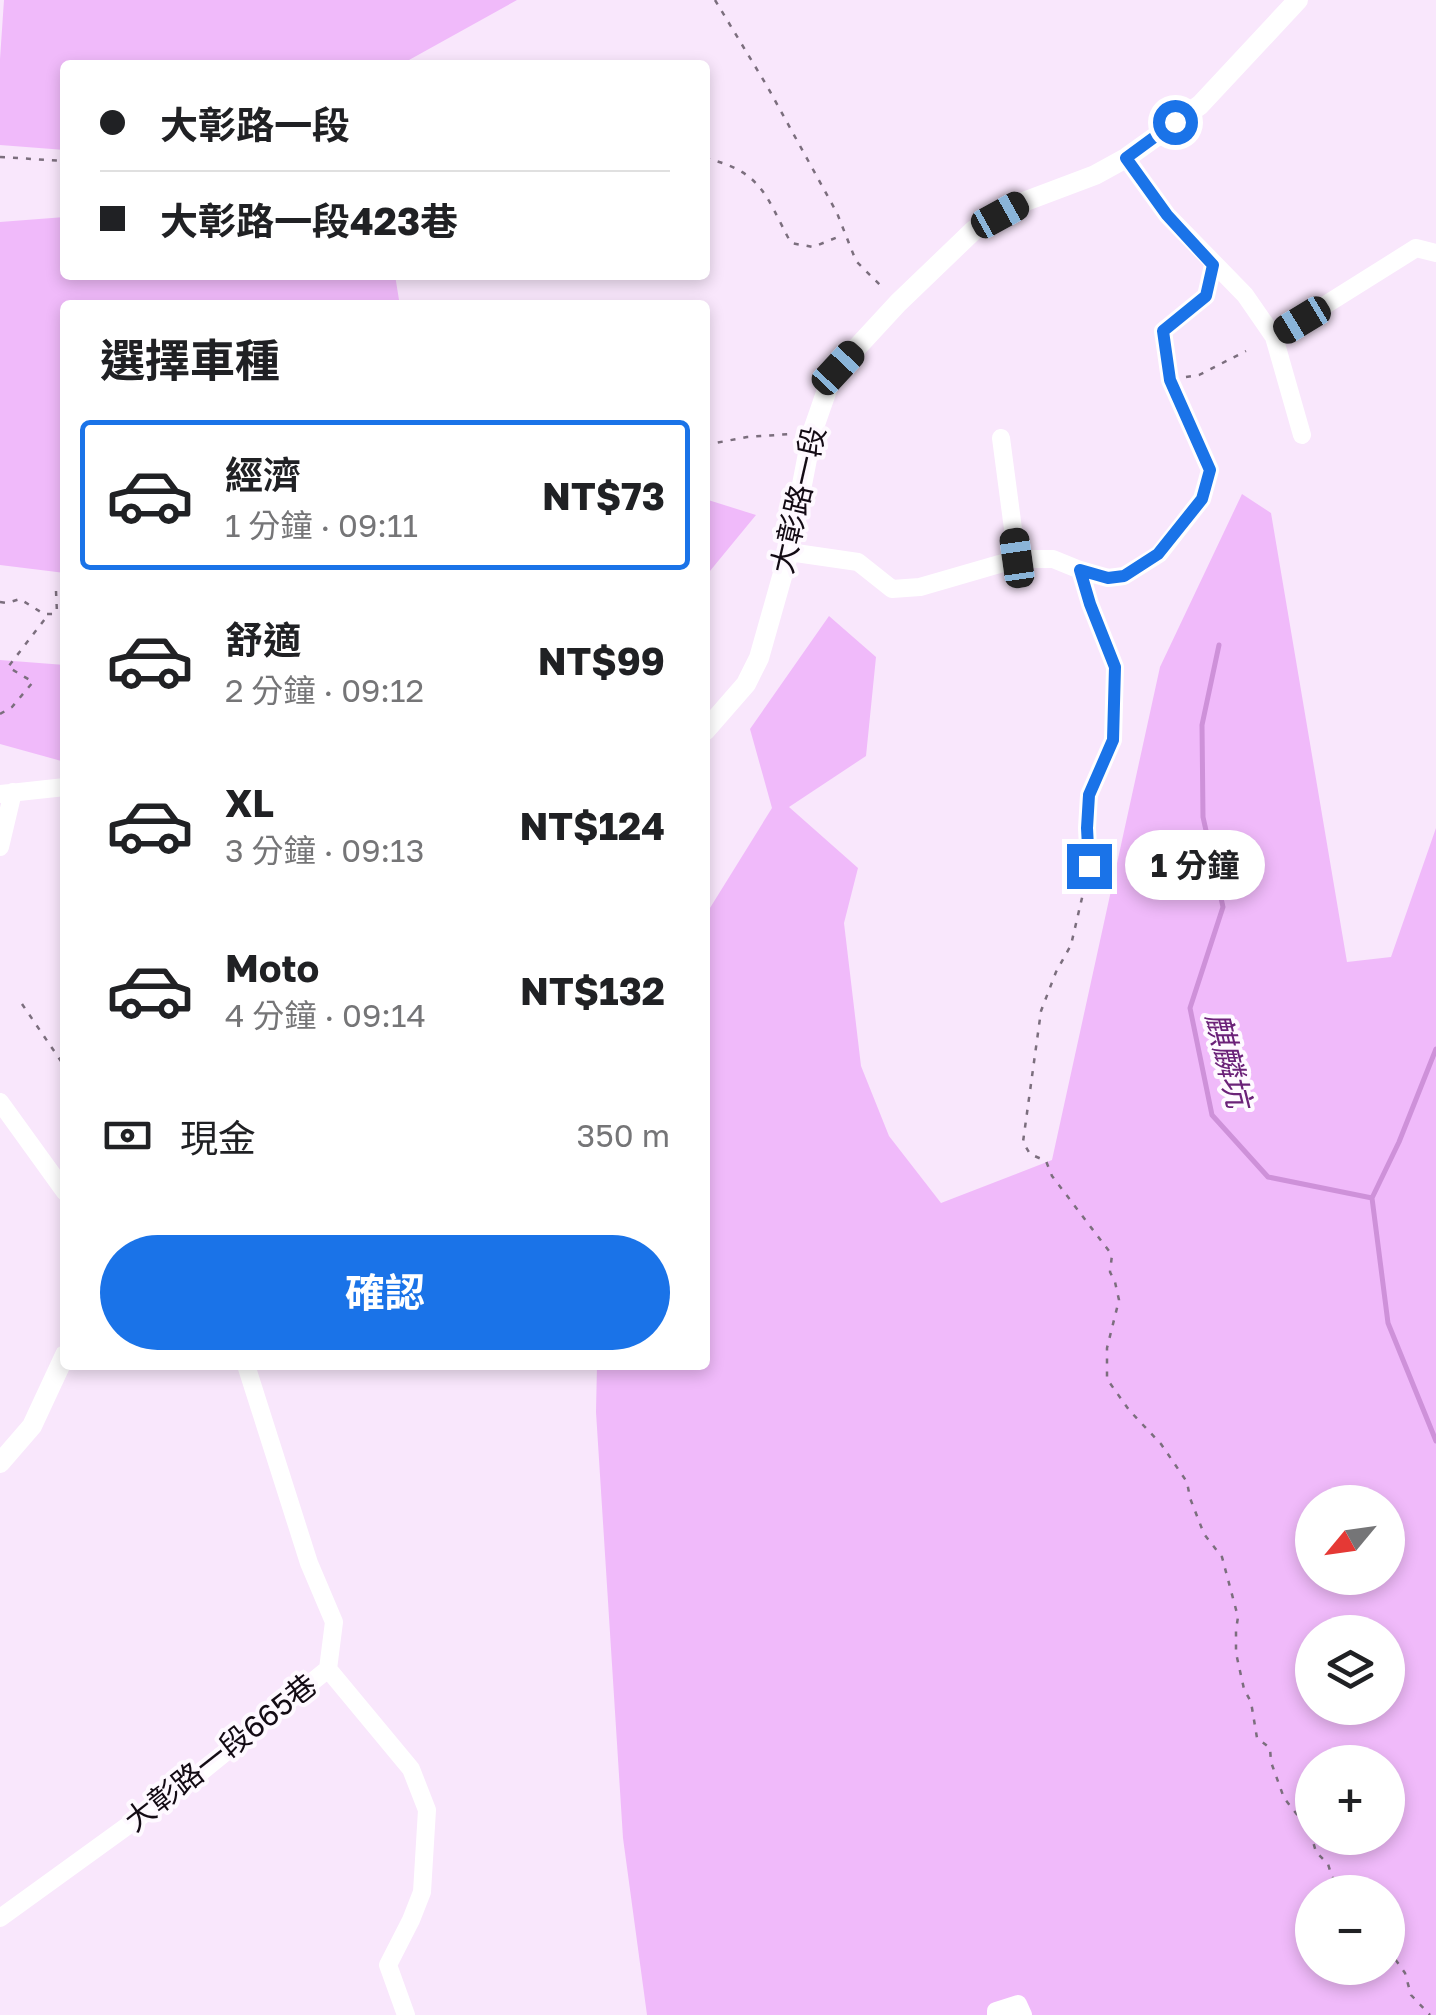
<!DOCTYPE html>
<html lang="zh-TW">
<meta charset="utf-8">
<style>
body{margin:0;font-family:"Golos Text","Noto Sans TC",sans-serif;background:#f6f6f6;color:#202124;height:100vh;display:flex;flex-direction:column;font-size:38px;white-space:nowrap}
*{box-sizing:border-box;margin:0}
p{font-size:32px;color:#757577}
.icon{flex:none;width:55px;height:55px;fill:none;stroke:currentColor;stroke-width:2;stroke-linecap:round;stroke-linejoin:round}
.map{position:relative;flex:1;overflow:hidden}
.drawer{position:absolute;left:60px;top:300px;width:650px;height:1070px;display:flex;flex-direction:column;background:#fff;border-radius:10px;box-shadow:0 5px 15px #0003}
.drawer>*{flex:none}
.hud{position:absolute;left:60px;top:60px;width:650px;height:220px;border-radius:10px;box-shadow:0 5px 15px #0003;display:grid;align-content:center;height:220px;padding:0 40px;background:#fff}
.needle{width:65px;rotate:241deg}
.fabs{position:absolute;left:1295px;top:1485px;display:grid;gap:20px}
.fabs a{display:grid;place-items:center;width:110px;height:110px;border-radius:50%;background:#fff;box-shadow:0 5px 15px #0003;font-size:50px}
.end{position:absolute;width:45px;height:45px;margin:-22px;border:12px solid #1a73e8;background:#fff;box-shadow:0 0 0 5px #fff}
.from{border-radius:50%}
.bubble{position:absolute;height:70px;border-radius:35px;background:#fff;box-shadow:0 5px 15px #0003;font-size:32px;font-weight:700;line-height:70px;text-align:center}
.car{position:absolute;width:30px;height:60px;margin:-30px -15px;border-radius:12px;box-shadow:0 0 8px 2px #0007;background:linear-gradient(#222 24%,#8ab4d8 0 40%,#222 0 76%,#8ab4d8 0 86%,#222 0)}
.hud b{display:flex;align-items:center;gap:35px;height:95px;font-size:38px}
.hud b+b{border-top:2px solid #e0e0e0}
.hud i{width:25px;height:25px;background:#202124}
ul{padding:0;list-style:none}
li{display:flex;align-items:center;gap:30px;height:150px;margin:0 20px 15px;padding:0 20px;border:5px solid transparent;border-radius:10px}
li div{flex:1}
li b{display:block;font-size:38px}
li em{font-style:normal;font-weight:700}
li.current{border-color:#1a73e8}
li>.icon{width:90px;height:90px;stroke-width:1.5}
h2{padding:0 40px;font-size:45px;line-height:120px}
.pay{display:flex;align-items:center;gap:25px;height:110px;padding:0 40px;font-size:38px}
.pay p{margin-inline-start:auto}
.button{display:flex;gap:20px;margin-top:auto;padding:20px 40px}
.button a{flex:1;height:115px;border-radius:60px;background:#1a73e8;color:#fff;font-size:40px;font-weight:700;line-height:115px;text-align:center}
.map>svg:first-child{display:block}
.green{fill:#f0bafa;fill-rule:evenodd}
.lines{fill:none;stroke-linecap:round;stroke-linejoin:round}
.stream{stroke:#ce91d9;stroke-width:5}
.path{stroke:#7b6e7d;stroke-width:2.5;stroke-dasharray:5 8;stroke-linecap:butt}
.minor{stroke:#fff;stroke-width:18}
.major{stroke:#fff;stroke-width:20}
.route{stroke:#1a73e8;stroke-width:12}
.labels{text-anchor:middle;stroke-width:8;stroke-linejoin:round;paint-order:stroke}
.street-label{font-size:30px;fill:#130b14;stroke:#fef9ff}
.water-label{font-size:32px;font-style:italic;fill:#6b2278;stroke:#fef9ff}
</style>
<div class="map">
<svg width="1436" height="2015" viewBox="0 0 1436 2015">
<rect width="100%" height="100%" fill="#f9e7fc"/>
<!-- green -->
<path class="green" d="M 4,0 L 517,0 L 400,65 L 65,65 L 65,150 L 0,145 L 0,59 Z
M 65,217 L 65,275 L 395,275 L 399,300 L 391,305 L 65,305 L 65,573 L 0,565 L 0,222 Z
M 1242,494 L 1271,513 L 1347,962 L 1391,957 L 1436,828 L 1436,2015 L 647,2015 L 623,1838 L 596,1412 L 597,1365 L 705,1365 L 705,916 L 772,808 L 750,729 L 829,616 L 876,657 L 866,756 L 789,807 L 858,868 L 844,923 L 861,1066 L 889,1136 L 941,1203 L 1052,1160 L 1160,667 ZM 1312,1502 L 1388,1502 L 1388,1578 L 1312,1578 ZM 1312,1632 L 1388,1632 L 1388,1708 L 1312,1708 ZM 1312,1762 L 1388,1762 L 1388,1838 L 1312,1838 ZM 1312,1892 L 1388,1892 L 1388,1968 L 1312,1968 Z
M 705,499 L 756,515 L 705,577 Z
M 0,660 L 65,665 L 65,762 L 0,744 Z"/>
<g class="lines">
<!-- stream -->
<path class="stream" d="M 1219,645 L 1202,725 L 1203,817 L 1223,907 L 1190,1008 L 1212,1115 L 1268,1177 L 1372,1198 L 1388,1323 L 1436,1441
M 1372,1198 L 1399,1142 L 1436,1049"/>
<!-- path -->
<path class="path" d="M 715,0 L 767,86 L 837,213 L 856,261 L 883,288
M 0,157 L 65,161
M 705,158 C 763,172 765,195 791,243 L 813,247 L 843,235
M 1186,377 L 1199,375 L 1246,351
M 705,445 L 747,437 L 791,434
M 56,591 L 57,613
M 0,602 L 7,603 L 20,599 L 44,614 L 65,614
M 0,714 L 12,707 L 33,682 L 8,667 L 48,615
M 1085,885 L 1071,945 L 1056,972 L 1041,1011 L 1023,1142 L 1030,1154 L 1046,1161 L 1052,1176 L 1112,1255 L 1110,1272 L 1115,1282 L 1119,1300 L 1107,1348 L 1107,1379 L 1129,1410 L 1161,1444 L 1187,1482 L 1190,1498 L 1204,1534 L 1222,1557 L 1238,1617 L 1236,1630 L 1236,1653 L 1244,1689 L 1251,1702 L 1257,1738 L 1270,1748 L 1271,1762 L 1284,1798 L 1310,1831 L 1316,1852 L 1328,1864 L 1332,1877 L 1345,1889 L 1345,1892
M 22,1004 L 65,1067
M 145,1365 L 148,1370
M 1388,1949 L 1405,1973 L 1411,1995 L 1430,2015"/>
<!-- minor -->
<path class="minor" d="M 1126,158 L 1167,215 L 1245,295 L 1274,337 L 1302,435
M 1274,337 L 1416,248 L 1436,253
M 1001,438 L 1017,559
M 789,552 L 858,562 L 892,589 L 920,587 L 1017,559 L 1053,559 L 1080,570 L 1090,604 L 1115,667 L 1113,740 L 1089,795 L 1087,828 L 1089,866
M 1080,570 L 1108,578 L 1124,576 L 1159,554 L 1202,499 L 1210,470 L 1170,380 L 1163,331 L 1206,296 L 1213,265
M 0,794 L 65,787
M 0,847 L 13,792
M 0,1102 L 65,1192
M 328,1669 L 411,1769 L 427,1810 L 422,1892 L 411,1920 L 388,1965 L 406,2015
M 0,1918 L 195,1777 L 328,1669 L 334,1622 L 309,1563 L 246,1365
M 996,2015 L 996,2011 L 1018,2004 L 1023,2015"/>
<!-- major -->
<path class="major" d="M 705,731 L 746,684 L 759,658 L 789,552 L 812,433 L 828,387 L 838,368 L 898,303 L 974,230 L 1026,201 L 1095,175 L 1126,158 L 1200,105 L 1298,0
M 0,1463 L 32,1426 L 65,1355"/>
</g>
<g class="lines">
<!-- route -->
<path class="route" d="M 1089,866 L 1087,828 L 1089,795 L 1113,740 L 1115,667 L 1090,604 L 1080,570 L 1108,578 L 1124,576 L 1158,554 L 1202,499 L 1210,470 L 1170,380 L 1163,331 L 1206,296 L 1213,265 L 1167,215 L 1126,158 L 1175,122"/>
</g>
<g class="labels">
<!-- street labels -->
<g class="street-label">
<text transform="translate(799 500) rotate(-77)" y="10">大彰路一段</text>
<text transform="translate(221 1753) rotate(-38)" y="10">大彰路一段665巷</text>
</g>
<!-- water labels -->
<g class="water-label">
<text transform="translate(1228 1060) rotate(76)" y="11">麒麟坑</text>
</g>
</g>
</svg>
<div class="fabs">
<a><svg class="needle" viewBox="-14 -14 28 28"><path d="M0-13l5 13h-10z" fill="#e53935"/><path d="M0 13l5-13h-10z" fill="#757577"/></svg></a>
<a><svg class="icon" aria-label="layers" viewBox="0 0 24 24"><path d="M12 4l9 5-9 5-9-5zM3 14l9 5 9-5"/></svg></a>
<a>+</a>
<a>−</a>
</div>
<i class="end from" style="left:1175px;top:122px"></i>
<i class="end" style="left:1089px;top:866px"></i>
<div class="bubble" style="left:1125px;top:830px;width:140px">1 分鐘</div>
<i class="car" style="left:1000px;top:215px;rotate:61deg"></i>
<i class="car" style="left:1302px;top:320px;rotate:239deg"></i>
<i class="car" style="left:838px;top:368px;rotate:43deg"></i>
<i class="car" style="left:1017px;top:558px;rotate:352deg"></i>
<div class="hud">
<b><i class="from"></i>大彰路一段</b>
<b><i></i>大彰路一段423巷</b>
</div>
<section class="drawer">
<h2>選擇車種</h2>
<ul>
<li class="current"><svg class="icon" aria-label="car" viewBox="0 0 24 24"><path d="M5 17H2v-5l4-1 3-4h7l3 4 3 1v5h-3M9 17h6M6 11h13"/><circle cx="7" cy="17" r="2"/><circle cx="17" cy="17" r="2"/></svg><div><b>經濟</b><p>1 分鐘 · 09:11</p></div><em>NT$73</em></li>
<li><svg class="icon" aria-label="car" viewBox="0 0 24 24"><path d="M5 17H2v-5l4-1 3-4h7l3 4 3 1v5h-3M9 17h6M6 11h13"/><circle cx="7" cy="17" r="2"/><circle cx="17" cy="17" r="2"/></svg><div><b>舒適</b><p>2 分鐘 · 09:12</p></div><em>NT$99</em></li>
<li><svg class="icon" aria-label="car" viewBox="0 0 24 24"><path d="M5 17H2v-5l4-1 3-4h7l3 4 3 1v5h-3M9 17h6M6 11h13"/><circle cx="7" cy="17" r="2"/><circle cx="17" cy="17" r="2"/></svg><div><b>XL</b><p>3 分鐘 · 09:13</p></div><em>NT$124</em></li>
<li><svg class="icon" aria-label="car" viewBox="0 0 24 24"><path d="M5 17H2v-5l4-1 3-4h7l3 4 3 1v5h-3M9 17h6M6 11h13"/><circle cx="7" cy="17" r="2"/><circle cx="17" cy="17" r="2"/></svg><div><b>Moto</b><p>4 分鐘 · 09:14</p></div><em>NT$132</em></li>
</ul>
<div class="pay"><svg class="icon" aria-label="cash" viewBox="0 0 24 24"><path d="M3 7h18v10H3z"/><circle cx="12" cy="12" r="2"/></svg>現金<p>350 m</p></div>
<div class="button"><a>確認</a></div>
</section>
</div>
